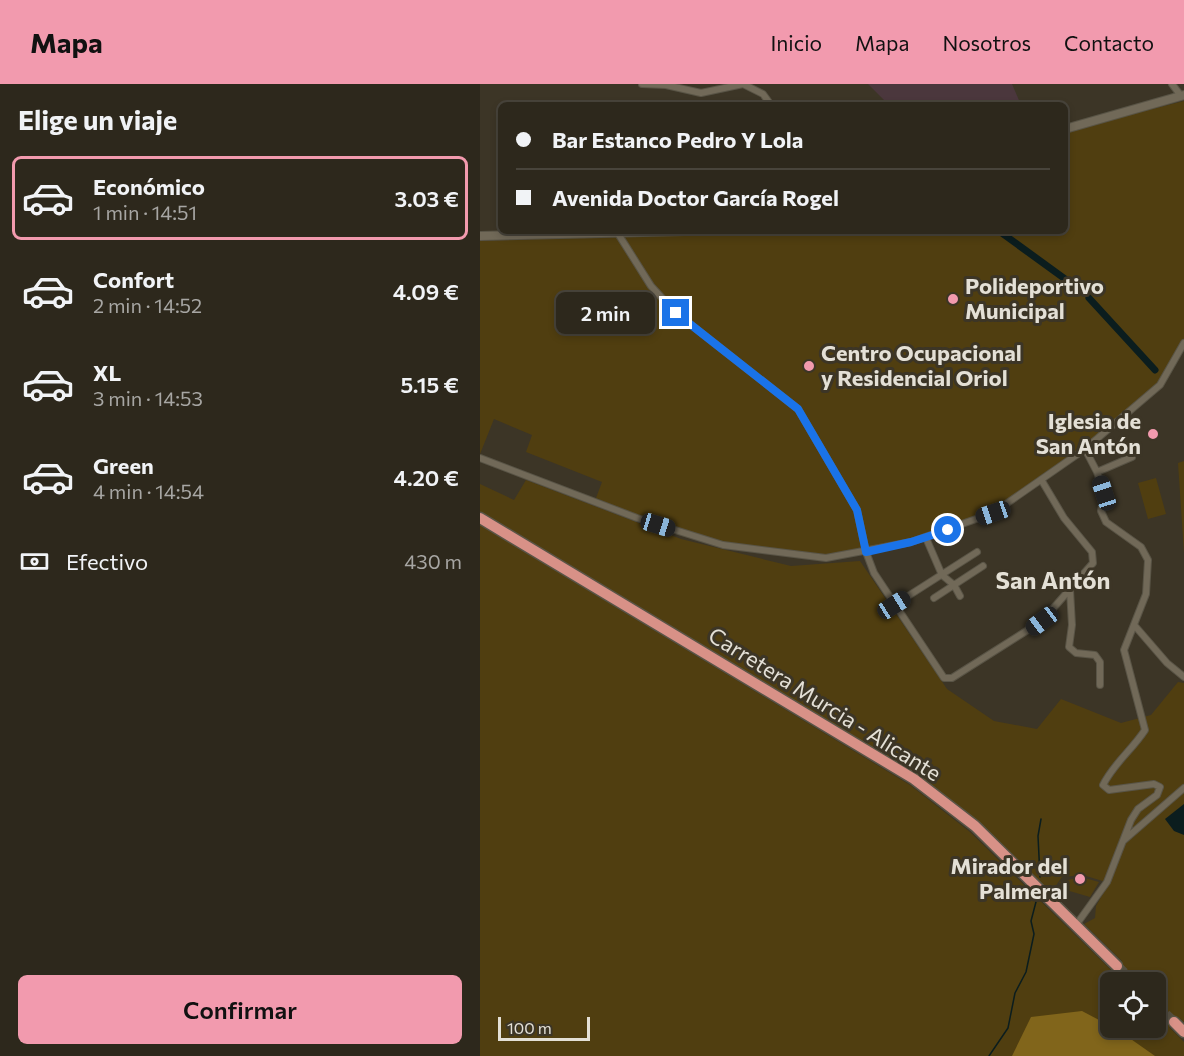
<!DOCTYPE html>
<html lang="es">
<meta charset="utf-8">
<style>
body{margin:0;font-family:Commissioner,sans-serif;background:#353025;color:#f1f3f6;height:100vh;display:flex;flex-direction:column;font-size:22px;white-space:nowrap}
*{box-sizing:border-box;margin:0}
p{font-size:20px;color:#a7a6a3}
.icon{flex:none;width:33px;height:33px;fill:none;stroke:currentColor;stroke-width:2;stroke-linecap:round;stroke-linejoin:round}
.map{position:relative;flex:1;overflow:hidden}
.details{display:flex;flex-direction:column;background:#2d281c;width:480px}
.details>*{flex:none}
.banner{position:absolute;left:18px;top:18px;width:570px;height:132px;border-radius:9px;box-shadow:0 3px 9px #0003,0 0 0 2px #48443b;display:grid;align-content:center;height:132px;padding:0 18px;background:#2d281c}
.tools{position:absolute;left:620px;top:888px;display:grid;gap:12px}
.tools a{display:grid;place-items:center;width:66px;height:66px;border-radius:9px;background:#2d281c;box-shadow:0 3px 9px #0003,0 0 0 2px #48443b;font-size:30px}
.scale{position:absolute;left:18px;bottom:15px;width:92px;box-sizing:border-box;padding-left:6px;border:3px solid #e4e0d6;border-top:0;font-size:16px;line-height:21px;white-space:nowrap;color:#e4e0d6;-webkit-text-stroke:4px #3c3526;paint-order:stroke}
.end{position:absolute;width:27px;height:27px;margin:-14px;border:8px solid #1a73e8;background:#fff;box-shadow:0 0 0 3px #fff}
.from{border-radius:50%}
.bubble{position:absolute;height:42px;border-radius:9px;background:#2d281c;box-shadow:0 3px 9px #0003,0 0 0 2px #48443b;font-size:20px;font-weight:600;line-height:42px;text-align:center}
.car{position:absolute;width:18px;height:36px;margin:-18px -9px;border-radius:8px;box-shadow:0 0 4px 2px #0007;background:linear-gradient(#222 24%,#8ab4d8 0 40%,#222 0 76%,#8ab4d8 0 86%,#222 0)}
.banner b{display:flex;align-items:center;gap:21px;height:57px;font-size:22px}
.banner b+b{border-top:2px solid #48443b}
.banner i{width:15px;height:15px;background:#f1f3f6}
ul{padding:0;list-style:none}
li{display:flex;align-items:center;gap:18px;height:84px;margin:0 12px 9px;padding:0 6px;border:3px solid transparent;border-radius:9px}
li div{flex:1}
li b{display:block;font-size:22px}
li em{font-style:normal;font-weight:600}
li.active{border-color:#f29aae}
li>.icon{width:54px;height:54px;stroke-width:1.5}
h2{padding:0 18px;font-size:27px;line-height:72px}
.pay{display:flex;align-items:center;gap:15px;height:66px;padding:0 18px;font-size:22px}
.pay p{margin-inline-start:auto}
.action{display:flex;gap:12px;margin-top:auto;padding:12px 18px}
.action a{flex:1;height:69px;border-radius:9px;background:#f29aae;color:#111;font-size:24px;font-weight:600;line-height:69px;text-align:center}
header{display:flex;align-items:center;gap:36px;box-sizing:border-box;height:84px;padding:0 30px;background:#f29aae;color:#111}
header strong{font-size:28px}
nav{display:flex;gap:33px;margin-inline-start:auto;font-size:21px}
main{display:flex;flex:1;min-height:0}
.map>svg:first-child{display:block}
.education{fill:#4b373d}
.green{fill:#503e10;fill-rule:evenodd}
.forest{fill:#81651b}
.water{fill:#0b1d1e}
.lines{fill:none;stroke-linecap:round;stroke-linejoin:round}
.stream{stroke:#0b1d1e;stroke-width:1.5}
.canal{stroke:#0b1d1e;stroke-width:7}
.trunk-tunnel{stroke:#554f40;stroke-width:10;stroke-dasharray:10 5;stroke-linecap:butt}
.minor-casing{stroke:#595446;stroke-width:8}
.tertiary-casing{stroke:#595446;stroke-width:10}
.trunk-casing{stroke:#595446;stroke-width:13}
.minor{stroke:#716958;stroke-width:6}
.tertiary{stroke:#716958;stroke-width:8}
.trunk{stroke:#d89187;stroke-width:10}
.route{stroke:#1a73e8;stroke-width:8}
.poi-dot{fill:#f29aae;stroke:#3c3526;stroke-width:2}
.labels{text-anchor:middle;stroke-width:6;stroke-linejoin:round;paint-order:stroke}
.poi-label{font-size:22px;font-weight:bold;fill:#e4e0d6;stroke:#3c3526;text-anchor:start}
.street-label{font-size:22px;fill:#e4e0d6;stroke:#3c3526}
.neighbourhood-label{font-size:24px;font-weight:bold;fill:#e4e0d6;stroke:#3c3526}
</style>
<header>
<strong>Mapa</strong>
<nav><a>Inicio</a><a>Mapa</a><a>Nosotros</a><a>Contacto</a></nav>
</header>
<main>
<section class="details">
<h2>Elige un viaje</h2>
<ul>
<li class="active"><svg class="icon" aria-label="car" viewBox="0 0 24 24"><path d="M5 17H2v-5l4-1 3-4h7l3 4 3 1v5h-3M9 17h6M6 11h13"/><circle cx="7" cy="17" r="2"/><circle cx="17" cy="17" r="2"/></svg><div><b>Económico</b><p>1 min · 14:51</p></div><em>3.03 €</em></li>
<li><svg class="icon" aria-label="car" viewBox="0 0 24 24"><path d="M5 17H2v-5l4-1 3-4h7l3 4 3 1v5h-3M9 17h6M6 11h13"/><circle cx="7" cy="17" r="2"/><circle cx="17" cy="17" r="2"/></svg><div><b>Confort</b><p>2 min · 14:52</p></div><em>4.09 €</em></li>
<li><svg class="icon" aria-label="car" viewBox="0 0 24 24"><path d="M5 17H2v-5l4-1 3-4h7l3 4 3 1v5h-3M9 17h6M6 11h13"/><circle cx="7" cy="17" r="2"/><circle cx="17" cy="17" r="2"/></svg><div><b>XL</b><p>3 min · 14:53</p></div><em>5.15 €</em></li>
<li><svg class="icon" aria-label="car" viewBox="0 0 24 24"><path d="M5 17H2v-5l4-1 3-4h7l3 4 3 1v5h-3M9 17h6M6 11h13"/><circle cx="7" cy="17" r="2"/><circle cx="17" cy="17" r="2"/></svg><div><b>Green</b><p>4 min · 14:54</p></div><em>4.20 €</em></li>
</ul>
<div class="pay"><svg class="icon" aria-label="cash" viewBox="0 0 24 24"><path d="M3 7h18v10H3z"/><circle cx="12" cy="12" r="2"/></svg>Efectivo<p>430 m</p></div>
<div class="action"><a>Confirmar</a></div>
</section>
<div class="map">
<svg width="704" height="972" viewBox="0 0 704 972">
<rect width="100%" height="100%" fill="#3c3526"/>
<!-- education -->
<path class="education" d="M 388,0 L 532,0 L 541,21 L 409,21 Z"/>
<!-- green -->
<path class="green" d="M 704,17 L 704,255 L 680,299 L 584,378 L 511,427 L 430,455 L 348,472 L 243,458 L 150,429 L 116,414 L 122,398 L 46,368 L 52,351 L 14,335 L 0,370 L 0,157 L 277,147 L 585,147 L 585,47 Z
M 704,377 L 704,469 L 698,379 Z
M 676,394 L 686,430 L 668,435 L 658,399 Z
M 46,396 L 201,455 L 311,482 L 380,477 L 467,605 L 514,637 L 557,645 L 581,615 L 641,639 L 671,631 L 698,598 L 704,599 L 704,938 L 698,933 L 689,943 L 704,958 L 704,972 L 0,972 L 0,441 L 430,701 L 490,748 L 632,887 L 642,877 L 604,840 L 615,834 L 616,822 L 629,799 L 603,791 L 582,793 L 570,810 L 499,739 L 452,703 L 285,599 L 0,429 L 0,400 L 34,416 ZM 630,898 L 675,898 L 675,944 L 630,944 Z
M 601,793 L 619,798 L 610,813 L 586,806 L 579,798 Z"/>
<!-- forest -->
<path class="forest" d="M 602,927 L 638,946 L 675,972 L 532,972 L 551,933 Z"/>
<!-- water -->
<path class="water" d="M 704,720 L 704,751 L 694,747 L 685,735 Z"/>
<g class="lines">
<!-- stream -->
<path class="stream" d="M 560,793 L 558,752 L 561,735
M 509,972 L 528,944 L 535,909 L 546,888 L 554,850 L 551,837 L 557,814"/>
<!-- canal -->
<path class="canal" d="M 519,147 L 603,208
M 609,214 L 675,286"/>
<!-- trunk-tunnel -->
<path class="trunk-tunnel" d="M 637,882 L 654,898
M 675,920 L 694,938"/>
<defs>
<path id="minor" d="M 162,0 L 186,1 L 221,9 L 263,0 L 283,10 L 291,21
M 692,0 L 701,12
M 137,148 L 171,202 L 196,229 L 318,325 L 377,426 L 386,468 L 394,489 L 464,594 L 472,594 L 562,537 L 613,479 L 612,468 L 584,434 L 562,397
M 0,374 L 157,434 L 243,461 L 346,474 L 431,458 L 513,429 L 605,365 L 680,301 L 704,259
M 617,388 L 652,373
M 446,454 L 462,491 L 474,501 L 480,512
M 590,506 L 592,541 L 589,563 L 596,569 L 615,571 L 620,578 L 620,601
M 454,514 L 503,482
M 414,521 L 497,468
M 655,542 L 687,579 L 704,593
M 643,757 L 704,704
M 596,841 L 627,798 L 651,736 L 658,725 L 677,711 L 680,703 L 674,700 L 629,706 L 623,701 C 634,679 652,666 665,646 L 644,566 L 666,510 L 668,476 L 661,463 L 626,438 L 621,427 L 624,409 L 617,388 L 605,365"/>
<path id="tertiary" d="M 585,45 L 704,11
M 0,152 L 205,147"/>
<path id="trunk" d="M 0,434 L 434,695 L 495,742 L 637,882
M 694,938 L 704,948"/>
</defs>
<!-- minor casing -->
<use href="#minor" class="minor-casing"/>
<!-- tertiary casing -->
<use href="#tertiary" class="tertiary-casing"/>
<!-- trunk casing -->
<use href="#trunk" class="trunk-casing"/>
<!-- minor -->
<use href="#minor" class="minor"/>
<!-- tertiary -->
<use href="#tertiary" class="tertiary"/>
<!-- trunk -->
<use href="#trunk" class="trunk"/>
</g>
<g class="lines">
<!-- route -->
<path class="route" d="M 196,229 L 318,325 L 377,426 L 386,468 L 431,458 L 468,446"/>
</g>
<!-- markers -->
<g class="poi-dot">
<circle cx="473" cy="215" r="6"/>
<circle cx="329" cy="282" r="6"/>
<circle cx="673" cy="350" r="6"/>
<circle cx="600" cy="795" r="6"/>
</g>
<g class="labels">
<!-- poi labels -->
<g class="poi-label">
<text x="485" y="210">Polideportivo<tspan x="485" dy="25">Municipal</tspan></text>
<text x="341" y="277">Centro Ocupacional<tspan x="341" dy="25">y Residencial Oriol</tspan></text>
<text x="661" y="345" text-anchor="end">Iglesia de<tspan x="661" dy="25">San Antón</tspan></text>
<text x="588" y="790" text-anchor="end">Mirador del<tspan x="588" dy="25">Palmeral</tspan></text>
</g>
<!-- street labels -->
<g class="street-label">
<text transform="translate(345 620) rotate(32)" y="8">Carretera Murcia - Alicante</text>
</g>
<!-- neighbourhood labels -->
<g class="neighbourhood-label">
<text x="573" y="505">San Antón</text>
</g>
</g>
</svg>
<div class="tools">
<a><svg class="icon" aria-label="locate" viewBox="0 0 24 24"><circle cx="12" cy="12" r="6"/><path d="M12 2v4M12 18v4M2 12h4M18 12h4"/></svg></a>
</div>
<div class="scale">100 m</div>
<i class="end from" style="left:468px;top:446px"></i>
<i class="end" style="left:196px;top:229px"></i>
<div class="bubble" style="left:76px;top:208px;width:99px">2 min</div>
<i class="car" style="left:624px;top:409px;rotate:342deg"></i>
<i class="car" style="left:513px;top:429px;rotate:251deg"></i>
<i class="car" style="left:178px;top:441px;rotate:107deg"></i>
<i class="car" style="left:414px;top:521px;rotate:58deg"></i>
<i class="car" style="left:562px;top:537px;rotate:233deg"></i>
<div class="banner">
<b><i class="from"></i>Bar Estanco Pedro Y Lola</b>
<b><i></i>Avenida Doctor García Rogel</b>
</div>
</div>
</main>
